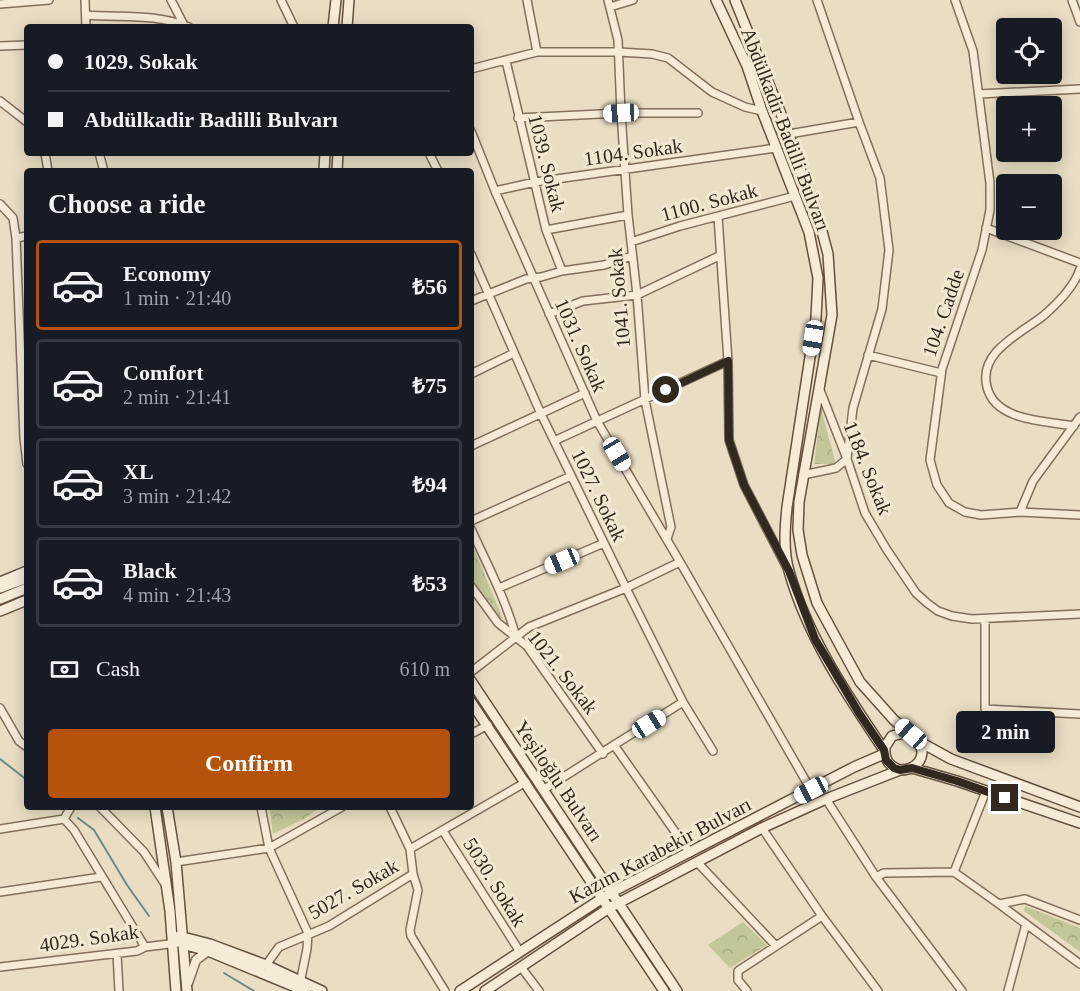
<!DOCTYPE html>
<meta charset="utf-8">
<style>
body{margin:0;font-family:"Times New Roman",serif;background:#20242c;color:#f1f3f6;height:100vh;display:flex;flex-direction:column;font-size:22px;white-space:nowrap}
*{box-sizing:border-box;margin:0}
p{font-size:20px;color:#9ea1a6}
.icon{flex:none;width:33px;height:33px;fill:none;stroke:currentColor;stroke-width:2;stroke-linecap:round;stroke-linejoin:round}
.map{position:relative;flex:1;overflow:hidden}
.details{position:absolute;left:24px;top:168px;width:450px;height:642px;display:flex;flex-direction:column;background:#171b24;border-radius:6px;box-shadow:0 3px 15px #0003}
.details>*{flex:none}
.hud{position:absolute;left:24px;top:24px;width:450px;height:132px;border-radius:6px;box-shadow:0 3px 15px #0003;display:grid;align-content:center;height:132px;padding:0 24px;background:#171b24}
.buttons{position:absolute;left:996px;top:18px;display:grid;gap:12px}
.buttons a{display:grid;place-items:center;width:66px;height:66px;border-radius:6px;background:#171b24;box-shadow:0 3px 15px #0003;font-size:30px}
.end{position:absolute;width:27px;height:27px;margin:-14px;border:8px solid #33281e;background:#fff;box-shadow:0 0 0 3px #fff}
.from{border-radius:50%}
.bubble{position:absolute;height:42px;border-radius:6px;background:#171b24;box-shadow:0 3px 15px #0003;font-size:20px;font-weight:700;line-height:42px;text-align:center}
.car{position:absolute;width:18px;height:36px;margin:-18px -9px;border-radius:8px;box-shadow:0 0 4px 2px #0007;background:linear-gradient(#fff 24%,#345 0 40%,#fff 0 76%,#345 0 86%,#fff 0)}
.hud b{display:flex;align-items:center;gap:21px;height:57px;font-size:22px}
.hud b+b{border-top:2px solid #363941}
.hud i{width:15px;height:15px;background:#f1f3f6}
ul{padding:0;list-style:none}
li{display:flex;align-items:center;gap:18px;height:90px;margin:0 12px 9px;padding:0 12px;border:3px solid #363941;border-radius:6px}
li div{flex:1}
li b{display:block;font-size:22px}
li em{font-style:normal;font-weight:700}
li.selected{border-color:#b45309}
li>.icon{width:54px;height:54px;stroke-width:1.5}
h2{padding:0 24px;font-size:27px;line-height:72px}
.pay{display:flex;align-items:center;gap:15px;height:66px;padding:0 24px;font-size:22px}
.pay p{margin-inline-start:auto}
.button{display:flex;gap:12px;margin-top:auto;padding:12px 24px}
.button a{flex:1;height:69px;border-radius:6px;background:#b45309;color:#fff;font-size:24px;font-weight:700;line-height:69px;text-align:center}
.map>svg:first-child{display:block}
.park{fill:url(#park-crowns)}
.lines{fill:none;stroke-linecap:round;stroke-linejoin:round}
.stream{stroke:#6d8a82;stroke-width:2}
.minor-casing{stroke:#826f5c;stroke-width:10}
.tertiary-casing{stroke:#826f5c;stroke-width:11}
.secondary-casing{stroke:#64513f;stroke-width:12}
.minor{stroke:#f5ebd6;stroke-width:7}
.tertiary{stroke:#f5ebd6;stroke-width:8}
.secondary{stroke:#f5ebd6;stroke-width:9}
.route{stroke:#33281e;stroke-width:8}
.labels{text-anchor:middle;stroke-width:6;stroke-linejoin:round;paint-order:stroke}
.street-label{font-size:20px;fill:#33281e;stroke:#f2e8d2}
</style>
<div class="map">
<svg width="1080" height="991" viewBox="0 0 1080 991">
<defs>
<pattern id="park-crowns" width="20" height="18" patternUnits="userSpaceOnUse" patternTransform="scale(1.5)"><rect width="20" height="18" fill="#c2c698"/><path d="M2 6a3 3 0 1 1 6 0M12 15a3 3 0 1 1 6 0" fill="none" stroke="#a7aa83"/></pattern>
</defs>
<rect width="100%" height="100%" fill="#e9ddc3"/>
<!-- park -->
<path class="park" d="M 821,409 L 836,464 L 814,464 Z
M 471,542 L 503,619 L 500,618 L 471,577 Z
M 269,807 L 318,807 L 319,808 L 304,819 L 273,834 Z
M 1025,906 L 1080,928 L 1080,952 L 1024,911 Z
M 743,922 L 767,945 L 730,968 L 708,945 Z"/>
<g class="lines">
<!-- stream -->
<path class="stream" d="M 0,759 L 27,780
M 78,818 L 94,830 L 127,885 L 149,916
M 224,973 L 254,991"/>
<defs>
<path id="minor" d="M 171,0 L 184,25
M 281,0 L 294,27
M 527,0 L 537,52
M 608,0 L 618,40 L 621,113 L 628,215 L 637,295 L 645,400 L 671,527 L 667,539
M 955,0 L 973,51 L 990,183 L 990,210 L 982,250 L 942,369 L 930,460 L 937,485 L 949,503 L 965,512 L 981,515 L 1020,512 L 1080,515
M 1072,0 L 1080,22
M 85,1 L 86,27
M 0,4 L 49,0
M 610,7 L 633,0
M 86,15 C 120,18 156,13 189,27
M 0,46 L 27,45
M 506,61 L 546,230 L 562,271
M 471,69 L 537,52 L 619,52 L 652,54 L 668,58 L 712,92 L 745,107 L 762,111
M 979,94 L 1080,89
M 0,101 L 27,122
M 518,118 L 621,113 L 698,113
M 471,131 L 495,191 L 597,421 L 680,562 L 811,790
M 789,134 L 859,122 L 817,0
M 45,153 L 48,171
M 99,153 L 104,171
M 429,153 L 438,171
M 495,191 L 535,182 L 776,148
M 0,204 L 13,218 L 16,238 L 24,438 L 27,464
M 718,217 L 728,361 L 729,440 L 744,485 L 786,566
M 986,228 L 1080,263
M 546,230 L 628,215
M 16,238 L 27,236
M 631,242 L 680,226 L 795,196
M 471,254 L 541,414 L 626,588 L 529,627 L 471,672
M 471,301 L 526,279 L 541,277 L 562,271 L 604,265 L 632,256
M 549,314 L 583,301 L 637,295 L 719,256
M 868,355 L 941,373
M 471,374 L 514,353
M 820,390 L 847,459 L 865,513 L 887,550 L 916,593 L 927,603 L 938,611 L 952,616 L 972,619 L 1080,614
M 1074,426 C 1045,421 995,421 987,387 C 978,352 1020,334 1043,316 C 1057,304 1074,287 1080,269
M 554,441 L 728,361
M 471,446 L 585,393
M 803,475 L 836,468 L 847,459 L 853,408 L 882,309 L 889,250 L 880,178 L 859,122
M 1020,512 L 1033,481 L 1080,417
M 471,521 L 571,476
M 471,529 C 487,564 506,600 516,637
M 680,562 L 626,588 L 683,702 L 713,751
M 471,586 L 498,623 L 527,646 L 603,754
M 499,588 L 604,543
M 985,619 L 985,709 L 1080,714
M 0,708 L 19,741 L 27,747
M 471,734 L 488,725
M 614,745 L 683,702
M 543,790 L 614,745 L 690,853
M 826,799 L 876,877 L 962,991
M 100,807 L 144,852 L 165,884
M 261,807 L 269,848 L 308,933 L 307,949 L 300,983
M 390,807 L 410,849 L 413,874 L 418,890 L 410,930 L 411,936 L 445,991
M 64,819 L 74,830 L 145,947
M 64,819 L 71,807
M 762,828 L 822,916 L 878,991
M 0,829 L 64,819
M 443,831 L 520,952
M 410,849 L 526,782
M 176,862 L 269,848 L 342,807
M 697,862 L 776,946
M 954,872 L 986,791
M 876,877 L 884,873 L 954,872 L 999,904 L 1025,899 L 1080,920
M 0,892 L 101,877
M 999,904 L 1080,964
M 117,954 L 119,991
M 266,965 L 279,947 L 329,926 L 413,874
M 0,967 L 137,951 L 145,947 L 177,943
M 521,967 L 539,991
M 747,991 L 738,980 L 738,971 L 822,916
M 1008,991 L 1026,924"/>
<path id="tertiary" d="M 188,983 L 196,960 L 208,951"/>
<path id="secondary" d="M 716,0 L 747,66 L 762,111 L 809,232 L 818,278 L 816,318 L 787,507 C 785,527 783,551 789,571 C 807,636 847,695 884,750
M 735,0 L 789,134 L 800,169 L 816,209 L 828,254 L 832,315 L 799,502 L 798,530 L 802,555 L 817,603 L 860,682 L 894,720 L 911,734
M 333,27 L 336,0
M 347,27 L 349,0
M 324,171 L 325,153
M 337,171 L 338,153
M 0,582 L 27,571
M 0,588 L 27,578
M 0,599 L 27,588
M 0,611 L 27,600
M 471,681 L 677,991
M 471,702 L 664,991
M 920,742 L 951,759 L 1080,807
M 912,768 L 957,781 L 1080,823
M 155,807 L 170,911 L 176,991
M 167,807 L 176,862 L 187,991
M 179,936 L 210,944 L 266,965 L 322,991
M 182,944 L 208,951 L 305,991
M 460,991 L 612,892 L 854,767 L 884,754
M 485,991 L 609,908 L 762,828 L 826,799 L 900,770 C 927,770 930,739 904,733 L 892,736 L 885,747 C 884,759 888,766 900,770"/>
</defs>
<!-- minor casing -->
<use href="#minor" class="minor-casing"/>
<!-- tertiary casing -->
<use href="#tertiary" class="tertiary-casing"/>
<!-- secondary casing -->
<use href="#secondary" class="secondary-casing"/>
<!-- minor -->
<use href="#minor" class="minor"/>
<!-- tertiary -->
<use href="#tertiary" class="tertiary"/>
<!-- secondary -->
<use href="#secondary" class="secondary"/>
</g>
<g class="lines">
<!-- route -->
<path class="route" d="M 666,390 L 728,361 L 729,440 L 744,485 L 789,571 L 815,639 L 859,713 L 884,750 L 886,760 L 894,768 L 900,770 L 912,768 L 957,781 L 1005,798"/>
</g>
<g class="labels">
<!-- street labels -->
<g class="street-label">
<text transform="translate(786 129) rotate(69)" y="7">Abdülkadir Badilli Bulvarı</text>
<text transform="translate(633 152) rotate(-8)" y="7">1104. Sokak</text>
<text transform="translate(547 163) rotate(76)" y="7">1039. Sokak</text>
<text transform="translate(709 202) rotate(-15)" y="7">1100. Sokak</text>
<text transform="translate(619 298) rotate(-95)" y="7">1041. Sokak</text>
<text transform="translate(943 313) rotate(-71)" y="7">104. Cadde</text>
<text transform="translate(581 345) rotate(66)" y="7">1031. Sokak</text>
<text transform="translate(868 468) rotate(68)" y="7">1184. Sokak</text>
<text transform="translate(599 495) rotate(64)" y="7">1027. Sokak</text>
<text transform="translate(563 672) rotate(52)" y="7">1021. Sokak</text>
<text transform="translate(559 781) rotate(56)" y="7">Yeşiloğlu Bulvarı</text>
<text transform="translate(660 850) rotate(-28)" y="7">Kazım Karabekir Bulvarı</text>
<text transform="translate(495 882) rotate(58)" y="7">5030. Sokak</text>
<text transform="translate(353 889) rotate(-30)" y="7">5027. Sokak</text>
<text transform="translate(89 938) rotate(-8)" y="7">4029. Sokak</text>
</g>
</g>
</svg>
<div class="buttons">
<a><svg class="icon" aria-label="locate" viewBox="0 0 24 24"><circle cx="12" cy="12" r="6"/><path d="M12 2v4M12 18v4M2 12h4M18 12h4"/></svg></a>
<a>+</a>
<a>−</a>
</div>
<i class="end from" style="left:666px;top:390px"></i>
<i class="end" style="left:1005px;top:798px"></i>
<div class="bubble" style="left:956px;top:711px;width:99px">2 min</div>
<i class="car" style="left:621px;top:113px;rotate:267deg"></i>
<i class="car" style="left:813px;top:338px;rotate:189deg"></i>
<i class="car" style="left:617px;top:454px;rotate:149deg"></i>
<i class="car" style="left:562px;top:561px;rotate:247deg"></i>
<i class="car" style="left:649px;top:724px;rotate:58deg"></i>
<i class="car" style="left:911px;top:734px;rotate:311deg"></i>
<i class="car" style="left:811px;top:790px;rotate:242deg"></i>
<div class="hud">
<b><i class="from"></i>1029. Sokak</b>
<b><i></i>Abdülkadir Badilli Bulvarı</b>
</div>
<section class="details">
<h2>Choose a ride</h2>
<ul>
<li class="selected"><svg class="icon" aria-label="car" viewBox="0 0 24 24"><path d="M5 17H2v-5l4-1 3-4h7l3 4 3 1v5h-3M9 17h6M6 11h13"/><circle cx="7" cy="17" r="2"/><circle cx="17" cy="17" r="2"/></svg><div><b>Economy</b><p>1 min · 21:40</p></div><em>₺56</em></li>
<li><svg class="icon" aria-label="car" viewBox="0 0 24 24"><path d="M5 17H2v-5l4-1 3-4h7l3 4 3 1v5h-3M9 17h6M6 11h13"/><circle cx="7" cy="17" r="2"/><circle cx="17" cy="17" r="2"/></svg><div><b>Comfort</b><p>2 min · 21:41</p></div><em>₺75</em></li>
<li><svg class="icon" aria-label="car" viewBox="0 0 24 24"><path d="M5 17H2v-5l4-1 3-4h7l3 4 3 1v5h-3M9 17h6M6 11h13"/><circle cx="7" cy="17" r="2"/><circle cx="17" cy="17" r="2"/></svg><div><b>XL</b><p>3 min · 21:42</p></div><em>₺94</em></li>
<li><svg class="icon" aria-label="car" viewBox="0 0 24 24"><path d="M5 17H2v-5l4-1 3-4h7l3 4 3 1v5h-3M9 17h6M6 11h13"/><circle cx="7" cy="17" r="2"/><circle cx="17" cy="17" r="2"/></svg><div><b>Black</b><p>4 min · 21:43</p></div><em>₺53</em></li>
</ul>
<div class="pay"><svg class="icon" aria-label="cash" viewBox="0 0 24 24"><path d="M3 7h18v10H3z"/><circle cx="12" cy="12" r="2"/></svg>Cash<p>610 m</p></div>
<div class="button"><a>Confirm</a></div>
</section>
</div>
